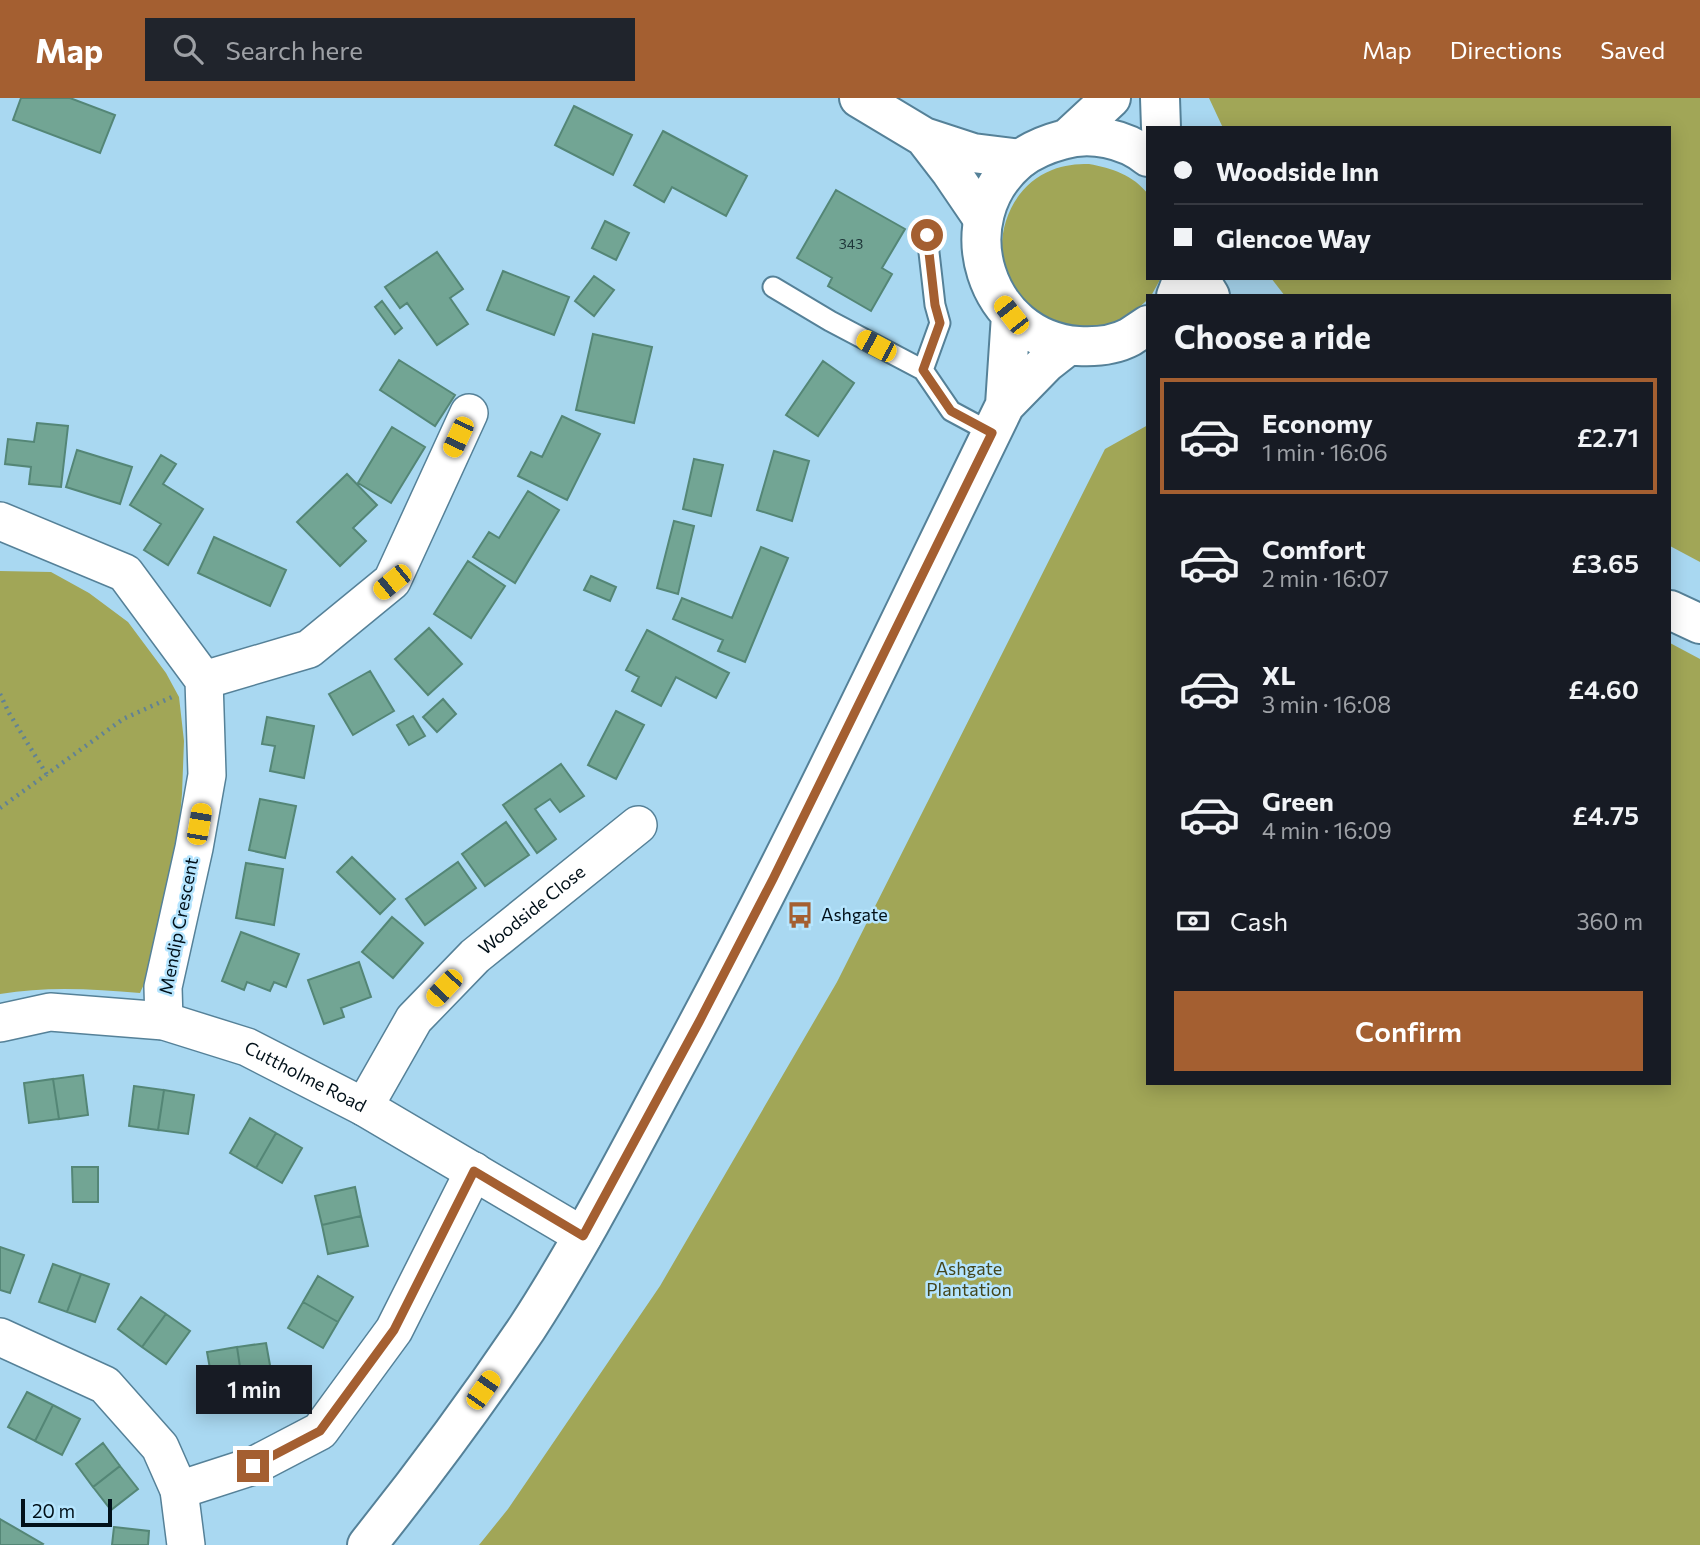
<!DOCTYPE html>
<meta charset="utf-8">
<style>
body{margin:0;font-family:Commissioner,sans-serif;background:#20242c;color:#f1f3f6;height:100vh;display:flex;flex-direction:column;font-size:26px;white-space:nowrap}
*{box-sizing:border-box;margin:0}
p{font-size:23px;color:#9ea1a6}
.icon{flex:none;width:38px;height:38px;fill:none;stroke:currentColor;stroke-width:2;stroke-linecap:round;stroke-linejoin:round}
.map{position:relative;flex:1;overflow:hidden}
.drawer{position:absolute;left:1146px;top:196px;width:525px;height:791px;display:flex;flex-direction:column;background:#171b24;border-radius:0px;box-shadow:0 4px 18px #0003}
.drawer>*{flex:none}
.guide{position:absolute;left:1146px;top:28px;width:525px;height:154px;border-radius:0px;box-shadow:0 4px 18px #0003;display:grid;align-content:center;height:154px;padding:0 28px;background:#171b24}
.scale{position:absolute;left:21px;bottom:18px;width:91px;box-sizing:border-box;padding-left:7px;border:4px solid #011019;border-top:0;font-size:19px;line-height:24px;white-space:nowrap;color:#011019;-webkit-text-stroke:5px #b6e5fe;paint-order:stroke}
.end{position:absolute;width:32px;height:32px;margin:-16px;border:9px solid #a45f31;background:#fff;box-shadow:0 0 0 4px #fff}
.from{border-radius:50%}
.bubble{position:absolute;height:49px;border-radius:0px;background:#171b24;box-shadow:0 4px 18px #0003;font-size:23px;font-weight:600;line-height:49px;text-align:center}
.car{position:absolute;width:21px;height:42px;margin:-21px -10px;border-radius:9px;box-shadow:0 0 5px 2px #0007;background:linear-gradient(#f5c518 24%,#345 0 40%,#f5c518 0 76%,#345 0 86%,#f5c518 0)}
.guide b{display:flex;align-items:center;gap:24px;height:66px;font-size:26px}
.guide b+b{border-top:2px solid #363941}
.guide i{width:18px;height:18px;background:#f1f3f6}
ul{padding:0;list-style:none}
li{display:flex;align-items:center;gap:21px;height:116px;margin:0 14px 10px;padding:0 14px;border:4px solid transparent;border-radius:0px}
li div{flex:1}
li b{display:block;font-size:26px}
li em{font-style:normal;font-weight:600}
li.active{border-color:#a45f31}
li>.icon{width:63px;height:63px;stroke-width:1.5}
h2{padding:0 28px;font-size:32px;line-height:84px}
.pay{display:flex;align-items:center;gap:18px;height:77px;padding:0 28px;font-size:26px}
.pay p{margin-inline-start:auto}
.cta{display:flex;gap:14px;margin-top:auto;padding:14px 28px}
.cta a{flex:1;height:80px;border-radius:0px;background:#a45f31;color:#fff;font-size:28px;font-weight:600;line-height:80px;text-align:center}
header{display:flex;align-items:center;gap:42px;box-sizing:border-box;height:98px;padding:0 35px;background:#a45f31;color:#fff}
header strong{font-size:33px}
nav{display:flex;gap:38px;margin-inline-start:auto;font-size:24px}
.search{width:490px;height:63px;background:#20242c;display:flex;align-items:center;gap:18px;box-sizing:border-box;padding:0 24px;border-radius:0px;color:#9ea1a6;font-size:26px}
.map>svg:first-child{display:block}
.green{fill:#a1a657}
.building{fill:#72a594;stroke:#548676;stroke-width:2}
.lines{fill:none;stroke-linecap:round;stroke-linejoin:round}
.service-casing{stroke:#558198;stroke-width:23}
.minor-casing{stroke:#558198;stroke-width:40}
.tertiary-casing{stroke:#558198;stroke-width:42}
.secondary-casing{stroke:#558198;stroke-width:42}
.path{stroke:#618295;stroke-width:4.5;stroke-dasharray:2 5;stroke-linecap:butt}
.service{stroke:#fff;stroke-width:19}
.minor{stroke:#fff;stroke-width:37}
.tertiary{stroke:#fff;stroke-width:38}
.secondary{stroke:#fff;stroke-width:38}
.route{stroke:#a45f31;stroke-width:9}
.labels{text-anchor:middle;stroke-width:5;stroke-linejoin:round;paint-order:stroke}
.number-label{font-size:14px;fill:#1d3538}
.street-label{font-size:18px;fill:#011019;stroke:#b6e5fe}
.poi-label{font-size:18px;fill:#011019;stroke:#b6e5fe;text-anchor:start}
.park-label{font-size:18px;fill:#44461c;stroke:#b6e5fe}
</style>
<header>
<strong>Map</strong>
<div class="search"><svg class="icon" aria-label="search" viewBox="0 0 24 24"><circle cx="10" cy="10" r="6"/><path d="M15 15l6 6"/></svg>Search here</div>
<nav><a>Map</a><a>Directions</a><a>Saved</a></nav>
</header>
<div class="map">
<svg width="1700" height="1447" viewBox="0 0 1700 1447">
<rect width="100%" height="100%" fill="#a9d8f1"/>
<!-- green -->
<path class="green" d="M 1209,0 L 1700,0 L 1700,464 L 1670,448 L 1670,198 L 1285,198 L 1271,180 L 1670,180 L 1670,30 L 1223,30 Z
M 1089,66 C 1112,70 1133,77 1148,96 L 1148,180 L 1161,180 L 1151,198 L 1148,198 L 1148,201 C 1126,224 1098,237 1067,227 C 1059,225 1048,223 1041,219 C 1036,216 1031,208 1026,204 C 1022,200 1018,197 1015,193 C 1008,185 1005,173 1003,163 C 997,126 1016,86 1052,72 C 1064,67 1076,66 1089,66 Z
M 1148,327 L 1148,985 L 1670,985 L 1670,545 L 1700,561 L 1700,1447 L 479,1447 L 508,1411 L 660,1188 L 837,884 L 1105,351 Z
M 0,473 L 51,474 L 89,495 L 128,524 L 166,575 L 179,599 L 184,643 L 182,696 L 177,753 L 153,866 L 140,895 C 93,891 47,888 0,896 Z"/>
<!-- building -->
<path class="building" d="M 21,0 L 70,0 L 115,17 L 100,55 L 13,22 Z
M 574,8 L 632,37 L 613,77 L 555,47 Z
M 663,33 L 747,78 L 726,118 L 672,89 L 664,104 L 634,87 Z
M 836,92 L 905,131 L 882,170 L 892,176 L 871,213 L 828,188 L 832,180 L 797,160 Z
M 605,123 L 629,135 L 616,162 L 592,150 Z
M 437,154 L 463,191 L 450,200 L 468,226 L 437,247 L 407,205 L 400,210 L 385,189 Z
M 503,173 L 569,199 L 554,237 L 487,212 Z
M 594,178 L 614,192 L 594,218 L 575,203 Z
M 382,203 L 402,230 L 395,236 L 375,209 Z
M 593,236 L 652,249 L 634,325 L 576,312 Z
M 399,262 L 455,297 L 435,328 L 380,292 Z
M 823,263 L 854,285 L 818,338 L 786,317 Z
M 562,318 L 600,336 L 567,402 L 518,378 L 531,354 L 542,359 Z
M 37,325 L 68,328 L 61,389 L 29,386 L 31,369 L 5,366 L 8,341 L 34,344 Z
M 392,329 L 425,349 L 391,405 L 358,385 Z
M 77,352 L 132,369 L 120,406 L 66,389 Z
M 774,353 L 809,363 L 792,423 L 757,412 Z
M 161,357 L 176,366 L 163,386 L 203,411 L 168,467 L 144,452 L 161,426 L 130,407 Z
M 694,361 L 723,367 L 711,418 L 683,411 Z
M 347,376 L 377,407 L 353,430 L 366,443 L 340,468 L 297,424 Z
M 528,393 L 559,412 L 515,485 L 473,459 L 489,434 L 499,440 Z
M 674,423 L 694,428 L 678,496 L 657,490 Z
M 214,439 L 286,472 L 270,508 L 198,475 Z
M 761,449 L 788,460 L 745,564 L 718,553 L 723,542 L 673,521 L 682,500 L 732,520 Z
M 468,463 L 505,488 L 471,540 L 434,516 Z
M 591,478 L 616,489 L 610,503 L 584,492 Z
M 429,530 L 462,566 L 428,597 L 395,561 Z
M 647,532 L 729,575 L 716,600 L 676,579 L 661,608 L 632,593 L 639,579 L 626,572 Z
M 370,573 L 394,613 L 353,637 L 329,596 Z
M 443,601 L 456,616 L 437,634 L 423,619 Z
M 616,613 L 644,627 L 616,681 L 588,667 Z
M 413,618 L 425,638 L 409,647 L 397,627 Z
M 267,619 L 314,628 L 304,680 L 270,673 L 275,648 L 262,646 Z
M 561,666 L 584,698 L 560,714 L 550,701 L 535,711 L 556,741 L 537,755 L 503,707 Z
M 260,701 L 296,708 L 285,760 L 249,752 Z
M 506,724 L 529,757 L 485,788 L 462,756 Z
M 352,759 L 395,801 L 380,816 L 337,774 Z
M 458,764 L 476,790 L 425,827 L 406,801 Z
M 246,765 L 283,771 L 274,827 L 236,820 Z
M 392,819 L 423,845 L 393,880 L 362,854 Z
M 241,834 L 299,856 L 286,889 L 274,884 L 270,893 L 247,884 L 244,892 L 222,883 Z
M 359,864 L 371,899 L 341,910 L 344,919 L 324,926 L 308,882 Z
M 83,977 L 88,1017 L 59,1021 L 53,981 Z
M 53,981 L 59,1021 L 29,1025 L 24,985 Z
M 134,988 L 164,992 L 158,1032 L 129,1028 Z
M 164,992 L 194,997 L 188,1036 L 158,1032 Z
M 250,1020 L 276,1035 L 256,1070 L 230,1055 Z
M 276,1035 L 302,1050 L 282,1085 L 256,1070 Z
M 72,1069 L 98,1069 L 98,1104 L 73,1104 Z
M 355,1089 L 361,1118 L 322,1127 L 315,1098 Z
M 361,1118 L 368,1148 L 328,1156 L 322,1127 Z
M 0,1149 L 24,1157 L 10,1195 L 0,1192 Z
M 53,1166 L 81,1176 L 67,1214 L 39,1204 Z
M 81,1176 L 109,1186 L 95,1224 L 67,1214 Z
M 318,1178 L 353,1199 L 338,1224 L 303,1204 Z
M 141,1199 L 166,1216 L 142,1249 L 118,1231 Z
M 303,1204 L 338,1224 L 323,1250 L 288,1230 Z
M 166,1216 L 190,1233 L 166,1266 L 142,1249 Z
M 266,1245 L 273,1284 L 243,1289 L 237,1249 Z
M 237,1249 L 243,1289 L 214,1293 L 207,1254 Z
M 27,1294 L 53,1307 L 35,1343 L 8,1329 Z
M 53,1307 L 80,1321 L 62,1357 L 35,1343 Z
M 103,1345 L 120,1368 L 93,1389 L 76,1366 Z
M 120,1368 L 138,1391 L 111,1412 L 93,1389 Z
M 0,1421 L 43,1446 L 42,1447 L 0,1447 Z
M 114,1429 L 149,1433 L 148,1447 L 112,1447 Z"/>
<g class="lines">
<defs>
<path id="service" d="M 773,189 L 830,223 L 923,272 L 940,225 L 935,207 L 927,137
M 923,272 L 951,313 L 992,335"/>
<g id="minor">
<path d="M 0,423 L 125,475 L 204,582 L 207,677 L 194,750 L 163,889 L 164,923"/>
<path d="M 204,582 L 309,551 L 392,483 L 469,315"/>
<path id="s1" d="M 0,925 L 50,914 L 164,923 L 247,949 L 364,1009 L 583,1138"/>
<path id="s2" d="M 364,1009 L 414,921 L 475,858 L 638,727"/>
<path d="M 0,1239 L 105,1287 L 160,1349 L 179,1392 L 186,1447"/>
<path d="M 179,1392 L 253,1368 L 320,1333 L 394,1232 L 474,1073"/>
</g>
<path id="tertiary" d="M 859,0 L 924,39 L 973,55 L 1020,61
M 924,39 L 951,74 L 983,121
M 1199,180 L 1210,198
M 1670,512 L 1700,526"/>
<path id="secondary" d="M 1160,0 L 1161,30
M 1068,40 L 1111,0
M 1148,59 C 1126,41 1090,33 1062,42 C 1047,46 1032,52 1019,62 C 947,122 985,241 1078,248 C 1095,249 1115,247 1130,239 C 1136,235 1142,231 1148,227
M 1176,198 L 1183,180
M 1005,307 L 1011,217
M 367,1447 C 423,1377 477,1304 527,1230 C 581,1147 626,1059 673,972 C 791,755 896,530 1005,307 L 1046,265 L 1069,247"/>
</defs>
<!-- service casing -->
<use href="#service" class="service-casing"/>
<!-- minor casing -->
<use href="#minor" class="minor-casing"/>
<!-- tertiary casing -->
<use href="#tertiary" class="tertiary-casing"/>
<!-- secondary casing -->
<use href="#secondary" class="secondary-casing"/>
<!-- path -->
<path class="path" d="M 0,596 L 9,615 L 47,677
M 0,710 L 123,621 L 172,599"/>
<!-- service -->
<use href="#service" class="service"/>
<!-- minor -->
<use href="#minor" class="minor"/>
<!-- tertiary -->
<use href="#tertiary" class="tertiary"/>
<!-- secondary -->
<use href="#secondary" class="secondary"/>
</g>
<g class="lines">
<!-- route -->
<path class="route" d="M 253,1368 L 320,1333 L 394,1232 L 474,1073 L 583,1138 L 699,924 L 773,781 L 992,335 L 951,313 L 923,272 L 940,225 L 935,207 L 927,137"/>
</g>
<!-- icons -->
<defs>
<symbol id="bus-bare" viewBox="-9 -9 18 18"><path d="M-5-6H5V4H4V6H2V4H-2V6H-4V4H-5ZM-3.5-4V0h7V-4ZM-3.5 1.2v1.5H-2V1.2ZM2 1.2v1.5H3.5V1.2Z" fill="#a45f31" stroke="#b6e5fe" stroke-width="2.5" paint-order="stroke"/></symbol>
</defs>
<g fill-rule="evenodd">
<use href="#bus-bare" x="781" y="798" width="38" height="38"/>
</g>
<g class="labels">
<!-- number labels -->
<g class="number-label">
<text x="851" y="151">343</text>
</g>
<!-- street labels -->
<g class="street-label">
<text dy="6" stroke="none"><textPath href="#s2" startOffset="262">Woodside Close</textPath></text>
<text transform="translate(179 828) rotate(-79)" y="6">Mendip Crescent</text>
<text dy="6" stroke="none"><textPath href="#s1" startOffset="318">Cuttholme Road</textPath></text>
</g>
<!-- poi labels -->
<g class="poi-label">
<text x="821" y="823">Ashgate</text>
</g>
<!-- park labels -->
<g class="park-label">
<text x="969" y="1177">Ashgate<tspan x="969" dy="21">Plantation</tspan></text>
</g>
</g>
</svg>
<div class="scale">20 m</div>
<i class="end from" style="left:927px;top:137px"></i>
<i class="end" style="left:253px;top:1368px"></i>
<div class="bubble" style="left:196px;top:1267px;width:116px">1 min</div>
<i class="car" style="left:1011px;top:217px;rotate:322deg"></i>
<i class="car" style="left:876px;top:248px;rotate:298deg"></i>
<i class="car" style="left:458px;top:339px;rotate:205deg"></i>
<i class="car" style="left:392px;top:484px;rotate:231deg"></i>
<i class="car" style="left:199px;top:726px;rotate:10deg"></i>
<i class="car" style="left:444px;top:890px;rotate:223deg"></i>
<i class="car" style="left:483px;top:1292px;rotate:35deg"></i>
<div class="guide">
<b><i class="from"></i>Woodside Inn</b>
<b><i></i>Glencoe Way</b>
</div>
<section class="drawer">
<h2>Choose a ride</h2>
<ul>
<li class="active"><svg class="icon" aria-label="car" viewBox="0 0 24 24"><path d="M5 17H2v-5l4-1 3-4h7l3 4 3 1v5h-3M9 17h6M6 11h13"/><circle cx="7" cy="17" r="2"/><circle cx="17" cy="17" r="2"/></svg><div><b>Economy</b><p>1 min · 16:06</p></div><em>£2.71</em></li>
<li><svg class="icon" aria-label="car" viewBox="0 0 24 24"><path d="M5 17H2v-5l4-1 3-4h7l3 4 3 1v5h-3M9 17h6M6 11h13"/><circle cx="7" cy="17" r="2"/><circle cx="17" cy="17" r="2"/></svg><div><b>Comfort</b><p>2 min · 16:07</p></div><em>£3.65</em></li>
<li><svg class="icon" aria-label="car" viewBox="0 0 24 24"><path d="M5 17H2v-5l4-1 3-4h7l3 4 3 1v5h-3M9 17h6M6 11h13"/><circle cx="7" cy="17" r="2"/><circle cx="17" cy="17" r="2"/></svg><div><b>XL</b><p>3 min · 16:08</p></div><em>£4.60</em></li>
<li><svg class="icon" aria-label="car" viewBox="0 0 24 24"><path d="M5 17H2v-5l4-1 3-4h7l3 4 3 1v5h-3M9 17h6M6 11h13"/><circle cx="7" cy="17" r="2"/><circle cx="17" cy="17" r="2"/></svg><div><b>Green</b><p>4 min · 16:09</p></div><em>£4.75</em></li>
</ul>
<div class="pay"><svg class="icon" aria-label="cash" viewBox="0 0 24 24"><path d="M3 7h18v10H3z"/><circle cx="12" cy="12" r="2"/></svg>Cash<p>360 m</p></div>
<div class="cta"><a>Confirm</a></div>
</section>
</div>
